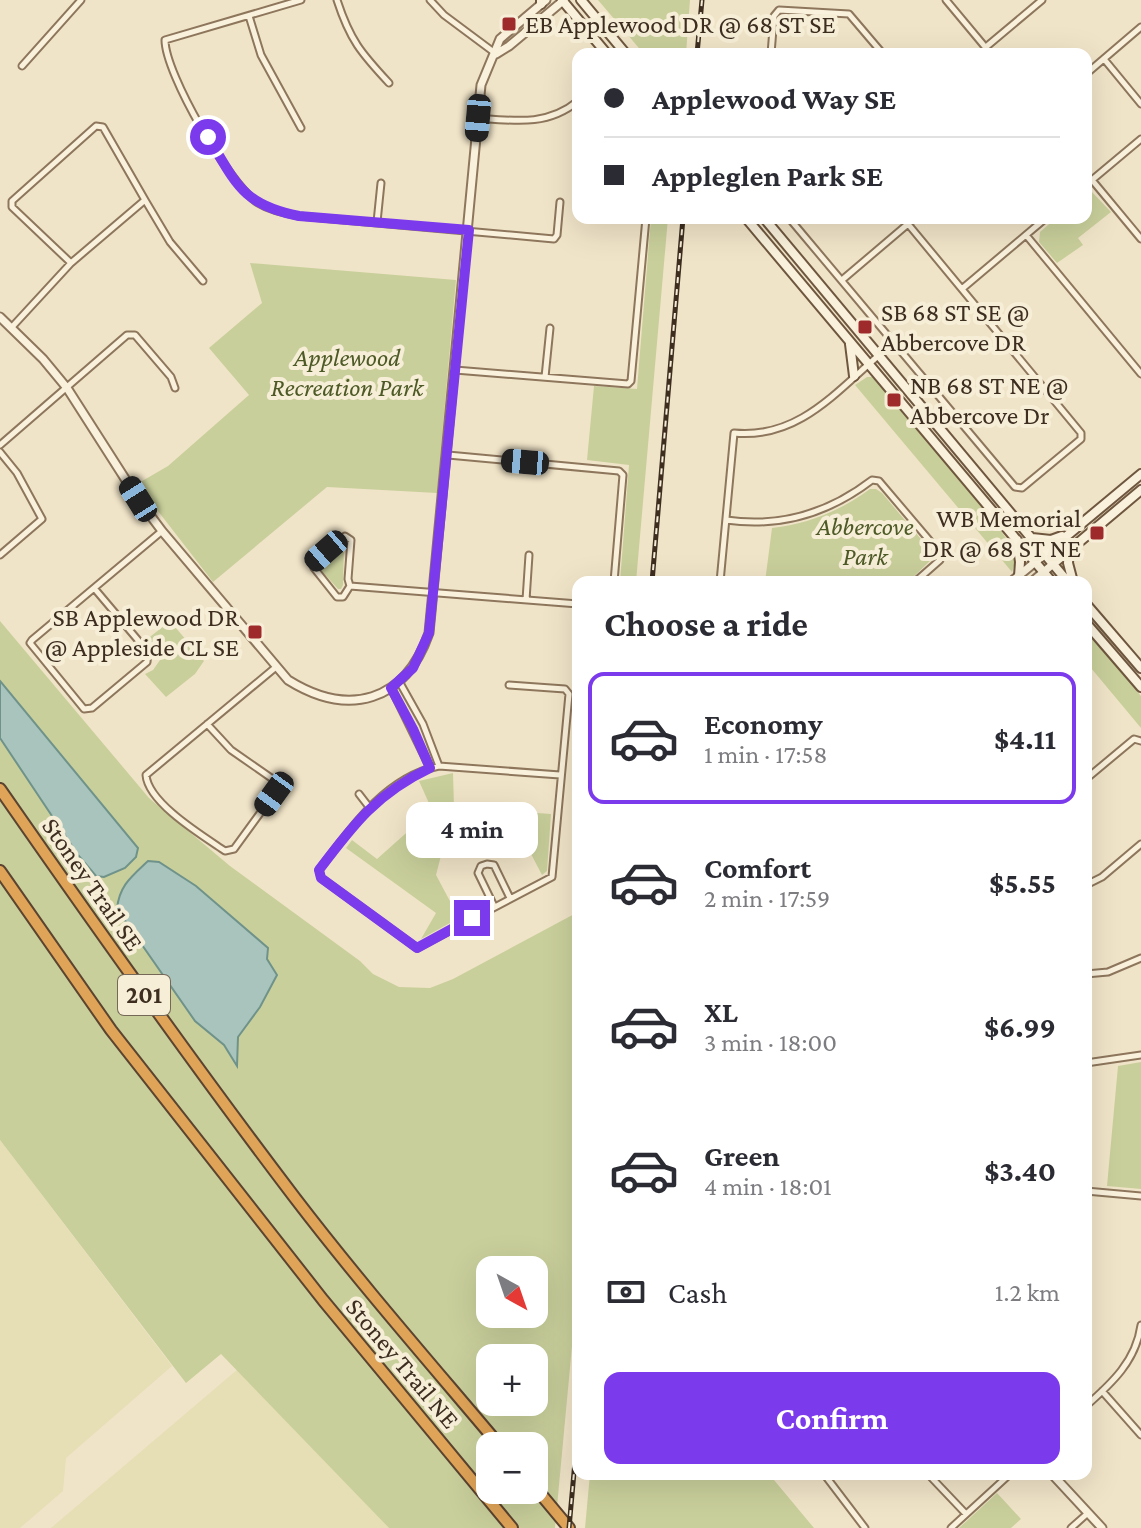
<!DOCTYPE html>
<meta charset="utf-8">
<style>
body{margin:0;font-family:"Crimson Pro",serif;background:#f7f7f7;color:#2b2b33;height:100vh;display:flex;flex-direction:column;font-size:30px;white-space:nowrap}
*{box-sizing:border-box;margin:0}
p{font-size:26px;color:#7c7c81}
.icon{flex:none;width:44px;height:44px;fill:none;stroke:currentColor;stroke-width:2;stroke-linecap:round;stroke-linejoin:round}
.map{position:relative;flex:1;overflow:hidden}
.panel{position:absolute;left:572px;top:576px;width:520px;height:904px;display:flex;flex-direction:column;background:#fff;border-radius:16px;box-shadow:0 8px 32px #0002}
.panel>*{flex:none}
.guide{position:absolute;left:572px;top:48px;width:520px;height:176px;border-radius:16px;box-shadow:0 8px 32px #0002;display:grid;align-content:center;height:176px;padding:0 32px;background:#fff}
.needle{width:52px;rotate:140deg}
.fabs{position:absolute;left:476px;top:1256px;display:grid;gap:16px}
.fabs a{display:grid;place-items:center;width:72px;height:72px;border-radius:16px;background:#fff;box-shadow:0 8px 32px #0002;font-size:40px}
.end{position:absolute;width:36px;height:36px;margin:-18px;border:10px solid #7c3aed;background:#fff;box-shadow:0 0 0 4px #fff}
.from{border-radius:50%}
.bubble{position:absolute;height:56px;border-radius:16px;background:#fff;box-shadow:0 8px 32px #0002;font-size:26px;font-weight:700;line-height:56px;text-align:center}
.car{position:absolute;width:24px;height:48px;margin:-24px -12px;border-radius:10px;box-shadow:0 0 6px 2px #0007;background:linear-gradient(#222 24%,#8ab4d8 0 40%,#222 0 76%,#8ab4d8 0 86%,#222 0)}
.guide b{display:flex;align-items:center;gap:28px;height:76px;font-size:30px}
.guide b+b{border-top:2px solid #e1e1e2}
.guide i{width:20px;height:20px;background:#2b2b33}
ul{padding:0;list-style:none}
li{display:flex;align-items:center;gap:24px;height:132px;margin:0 16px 12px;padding:0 16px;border:4px solid transparent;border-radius:16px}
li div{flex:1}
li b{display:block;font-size:30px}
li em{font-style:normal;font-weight:700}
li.selected{border-color:#7c3aed}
li>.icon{width:72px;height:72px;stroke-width:1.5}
h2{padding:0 32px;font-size:36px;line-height:96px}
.pay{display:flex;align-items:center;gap:20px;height:88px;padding:0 32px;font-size:30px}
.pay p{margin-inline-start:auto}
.button{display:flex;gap:16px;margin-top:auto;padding:16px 32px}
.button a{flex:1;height:92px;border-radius:16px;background:#7c3aed;color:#fff;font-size:32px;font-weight:700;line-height:92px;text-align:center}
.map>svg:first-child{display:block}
.farmland{fill:#e6deb5}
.green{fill:#c9cf9b;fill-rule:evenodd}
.water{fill:#a9c4bc;stroke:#6f938a;stroke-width:2}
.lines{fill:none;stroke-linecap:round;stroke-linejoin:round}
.minor-casing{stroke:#8d765c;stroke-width:9}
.tertiary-casing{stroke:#8d765c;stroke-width:11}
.secondary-casing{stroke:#6f573f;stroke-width:12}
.motorway-casing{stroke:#5b4430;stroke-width:14}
.minor{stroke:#faf1dc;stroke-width:5}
.tertiary{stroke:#faf1dc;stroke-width:7}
.secondary{stroke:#faf1dc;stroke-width:8}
.motorway{stroke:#e0a458;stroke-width:10}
.rail-casing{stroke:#3d2e20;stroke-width:5}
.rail{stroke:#f7eed8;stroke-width:2;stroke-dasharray:6;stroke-linecap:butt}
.route{stroke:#7c3aed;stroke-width:10}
.poi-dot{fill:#9e2a2b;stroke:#f7eed8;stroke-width:3}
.labels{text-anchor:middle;stroke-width:8;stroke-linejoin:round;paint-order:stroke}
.shield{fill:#f7eed8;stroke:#756857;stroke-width:2}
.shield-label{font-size:24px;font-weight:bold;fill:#3d2e20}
.poi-label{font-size:26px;fill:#3d2e20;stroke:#f7eed8;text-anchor:start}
.park-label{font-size:26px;font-style:italic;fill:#4d5a26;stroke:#f7eed8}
.street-label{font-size:26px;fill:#3d2e20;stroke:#f7eed8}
</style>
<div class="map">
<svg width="1141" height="1528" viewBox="0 0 1141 1528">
<rect width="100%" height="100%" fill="#f0e4c8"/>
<!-- farmland -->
<path class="farmland" d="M 0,1140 L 172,1366 L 66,1458 L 63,1491 L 20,1528 L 0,1528 Z
M 238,1369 L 389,1528 L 51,1528 Z"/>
<!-- green -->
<path class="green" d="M 598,0 L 690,0 L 686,54 L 644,54 Z
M 1091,191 L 1111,212 L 1078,238 L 1083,245 L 1057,263 L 1039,242 L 1040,232 L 1056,218 L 1086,218 L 1086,192 Z
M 651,218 L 668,218 L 636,582 L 620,582 L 629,465 L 587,460 L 594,386 L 637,389 Z
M 250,263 L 456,280 L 437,493 L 327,487 L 213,582 L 137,484 L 168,466 L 249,395 L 209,348 L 262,303 Z
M 867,377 L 872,377 L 882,384 L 986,509 L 1012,547 L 1016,559 L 1012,572 L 855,385 Z
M 870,489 L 876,489 L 882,493 L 931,551 L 933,558 L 908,582 L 844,582 L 834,577 L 825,582 L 765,582 L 772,528 C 808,524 840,511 870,489 Z
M 344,547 L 343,585 L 341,589 L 338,589 L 320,569 L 320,564 L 340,548 Z
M 0,621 L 149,798 L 230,866 L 360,961 L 373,974 L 399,987 L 430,988 L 453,979 L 578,912 L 578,1282 L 555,1528 L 389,1528 L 221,1354 L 186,1383 L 0,1140 ZM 490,1270 L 534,1270 L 534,1314 L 490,1314 ZM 490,1358 L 534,1358 L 534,1402 L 490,1402 ZM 490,1446 L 534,1446 L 534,1490 L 490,1490 Z
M 170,621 L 204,661 L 195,674 L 166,697 L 145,674 L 153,670 L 160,660 L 157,649 L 146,640 Z
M 1086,630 L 1141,696 L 1141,728 L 1086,662 Z
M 453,773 L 454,807 L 551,814 L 547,871 L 542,875 L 517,827 L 476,822 L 445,840 L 436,875 L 459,918 L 421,939 L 436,913 L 346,848 L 352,840 L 377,859 L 432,810 L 419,781 Z
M 1141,1062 L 1141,1189 L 1107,1186 L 1118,1066 Z
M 590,1474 L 769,1474 L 814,1528 L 585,1528 Z
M 997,1493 L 1021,1519 L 1011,1528 L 959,1528 Z"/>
<!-- water -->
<path class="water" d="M 0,681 L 138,848 L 136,857 L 125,868 L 104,877 L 96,876 L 78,855 L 0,738 Z
M 148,861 L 159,862 L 196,886 L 268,948 L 267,959 L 277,975 L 260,1007 L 238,1037 L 237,1066 L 224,1045 L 195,1021 L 117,909 C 119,886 131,877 148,861 Z"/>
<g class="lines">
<defs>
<path id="minor" d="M 301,0 L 165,40 C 165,74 230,185 258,203 C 271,211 285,213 299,216 L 554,239 L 557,235 L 560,202
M 337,0 C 350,40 361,53 389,83
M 430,0 L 444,15 L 495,53
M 946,0 L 991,54
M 249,16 L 261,55 L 301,128
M 986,47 L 1042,0
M 771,54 L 774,16 L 779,10 L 849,14 L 883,54
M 1104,59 L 1141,104
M 22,66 L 81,0
M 1086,74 L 1141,27
M 478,118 C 515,121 548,126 578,101
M 96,126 L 103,127 L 145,200 L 71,263 L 12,207 L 12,201 Z
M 1092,180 L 1141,239
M 1086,185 L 1141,139
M 145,200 L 170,242 L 203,281
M 789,218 L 1015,487 L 1022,488 L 1081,439 L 1081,433 L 908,224
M 377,222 L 381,183
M 1026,235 L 1141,374
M 842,280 L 915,218
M 963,288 L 1046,218
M 12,327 L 71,263
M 455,370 L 628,384 L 631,381 L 646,218
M 545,377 L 550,328
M 0,445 L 127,335 L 135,335 L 171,377 L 175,388
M 0,452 L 17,473 L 42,519 L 0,555
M 448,455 L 619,471 L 623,475 L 614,582
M 726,520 C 781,528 829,513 872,480 L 879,481 L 941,554 L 940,560 L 915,582
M 345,536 L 351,540 L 348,579 L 350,586 L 343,597 L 337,597 L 314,568 L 313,563 Z
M 720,582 L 734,433 C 797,439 834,394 878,356
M 350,586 L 578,604
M 94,588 L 148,652 L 147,662 L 92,708 L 84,709 L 30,643 L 32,640 L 162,531
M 526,600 L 529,555
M 400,683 L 423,724 L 439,766
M 509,685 L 565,689 L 569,694 L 552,877 L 417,948 L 321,878 L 319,870 C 350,829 385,777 439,766 L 560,775
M 391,688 L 430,768
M 207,724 L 231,750 L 277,782 L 278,787 L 274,794 L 234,849 L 225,851 C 203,836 148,803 146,775 L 276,667
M 1086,779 L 1134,739 L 1141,741
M 359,794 L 369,807
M 1086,885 L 1102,877 L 1141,844
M 494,906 L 478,873 L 481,866 L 487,864 L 494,865 L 510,898
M 1086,974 L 1108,972 L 1141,958
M 1086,1063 L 1141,1055
M 1086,1191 L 1141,1196
M 1102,1391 L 1141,1435
M 1086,1406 C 1112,1383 1136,1361 1141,1325
M 824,1474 L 865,1528
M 928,1474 L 966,1514
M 951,1528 L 1010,1474
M 1071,1528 L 1088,1513"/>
<path id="tertiary" d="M 496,54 L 509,46 L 564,0
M 0,317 L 43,359 L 67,388 L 138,499 L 162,531 L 288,680 C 349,718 405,702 429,633 L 481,85 L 500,39 L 546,0
M 1011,582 L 1045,554
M 1032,582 L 1053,564
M 1052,1474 L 1102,1528"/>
<path id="secondary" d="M 562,0 L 607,54
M 581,0 L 626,54
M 541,4 L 541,0
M 746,218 L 1052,582
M 764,218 L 1068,582
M 850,344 L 854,376
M 1032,538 L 1051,540 L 1062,536
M 1017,540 L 1020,562 L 1019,576
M 1069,550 L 1068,563 L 1073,582
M 1045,554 L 1141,474
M 1053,564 L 1141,490
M 1086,604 L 1141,668
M 1086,623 L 1141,687"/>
<path id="motorway" d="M 0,789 C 96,927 193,1064 295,1198 C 360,1283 431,1364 500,1446
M 0,871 L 111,1030 L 323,1300 L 512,1528
M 534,1486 L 569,1528"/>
</defs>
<!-- minor casing -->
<use href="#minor" class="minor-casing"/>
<!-- tertiary casing -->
<use href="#tertiary" class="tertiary-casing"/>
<!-- secondary casing -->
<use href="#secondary" class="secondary-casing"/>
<!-- motorway casing -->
<use href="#motorway" class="motorway-casing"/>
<!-- minor -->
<use href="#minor" class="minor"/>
<!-- tertiary -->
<use href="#tertiary" class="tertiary"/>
<!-- secondary -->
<use href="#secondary" class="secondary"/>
<!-- motorway -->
<use href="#motorway" class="motorway"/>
<defs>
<path id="rail" d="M 697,54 L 702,0
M 652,582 L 683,218
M 569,1528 L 578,1428"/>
</defs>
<!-- rail casing -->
<use href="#rail" class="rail-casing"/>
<!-- rail -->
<use href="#rail" class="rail"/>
</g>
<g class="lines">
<!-- route -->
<path class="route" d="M 208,137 C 236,183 242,205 299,216 L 469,230 L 429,633 L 413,668 L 391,688 L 413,729 L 430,768 C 377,793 353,825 319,870 L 321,878 L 417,948 L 472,918"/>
</g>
<!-- markers -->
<g class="poi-dot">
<rect x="501" y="16" width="16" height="16" rx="4"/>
<rect x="857" y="319" width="16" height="16" rx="4"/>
<rect x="886" y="392" width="16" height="16" rx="4"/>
<rect x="1089" y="525" width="16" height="16" rx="4"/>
<rect x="247" y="624" width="16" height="16" rx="4"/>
</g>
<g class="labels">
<!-- shield labels -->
<rect class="shield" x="118" y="975" width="52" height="40" rx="6"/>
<g class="shield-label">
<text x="144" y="1003">201</text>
</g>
<!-- poi labels -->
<g class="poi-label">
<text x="525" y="33">EB Applewood DR @ 68 ST SE</text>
<text x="881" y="321">SB 68 ST SE @<tspan x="881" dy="30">Abbercove DR</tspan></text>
<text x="910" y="394">NB 68 ST NE @<tspan x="910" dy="30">Abbercove Dr</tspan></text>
<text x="1081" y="527" text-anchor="end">WB Memorial<tspan x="1081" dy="30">DR @ 68 ST NE</tspan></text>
<text x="239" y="626" text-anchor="end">SB Applewood DR<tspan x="239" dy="30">@ Appleside CL SE</tspan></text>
</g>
<!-- park labels -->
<g class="park-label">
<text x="347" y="366">Applewood<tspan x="347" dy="30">Recreation Park</tspan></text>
<text x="865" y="535">Abbercove<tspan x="865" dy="30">Park</tspan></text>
</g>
<!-- street labels -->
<g class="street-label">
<text transform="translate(93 884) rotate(55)" y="9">Stoney Trail SE</text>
<text transform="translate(403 1363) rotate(50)" y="9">Stoney Trail NE</text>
</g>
</g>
</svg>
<div class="fabs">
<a><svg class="needle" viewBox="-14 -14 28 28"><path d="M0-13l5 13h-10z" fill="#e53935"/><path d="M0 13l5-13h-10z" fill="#7c7c81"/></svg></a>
<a>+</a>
<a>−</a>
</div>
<i class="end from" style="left:208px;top:137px"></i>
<i class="end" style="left:472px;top:918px"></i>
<div class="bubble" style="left:406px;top:802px;width:132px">4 min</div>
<i class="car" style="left:478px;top:118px;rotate:185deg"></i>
<i class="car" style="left:525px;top:462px;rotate:275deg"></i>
<i class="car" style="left:138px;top:499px;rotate:328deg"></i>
<i class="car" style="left:326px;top:551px;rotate:229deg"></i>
<i class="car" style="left:274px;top:794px;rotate:216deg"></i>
<div class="guide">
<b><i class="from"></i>Applewood Way SE</b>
<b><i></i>Appleglen Park SE</b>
</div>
<section class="panel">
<h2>Choose a ride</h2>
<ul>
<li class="selected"><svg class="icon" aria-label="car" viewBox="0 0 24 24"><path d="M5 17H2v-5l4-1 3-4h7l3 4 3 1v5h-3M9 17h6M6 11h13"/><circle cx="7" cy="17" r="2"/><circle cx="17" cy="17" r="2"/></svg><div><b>Economy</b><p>1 min · 17:58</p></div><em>$4.11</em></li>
<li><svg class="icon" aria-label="car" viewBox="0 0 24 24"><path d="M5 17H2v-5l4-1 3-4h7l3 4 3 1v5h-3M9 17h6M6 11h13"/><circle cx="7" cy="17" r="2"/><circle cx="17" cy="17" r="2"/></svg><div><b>Comfort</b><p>2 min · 17:59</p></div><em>$5.55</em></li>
<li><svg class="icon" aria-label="car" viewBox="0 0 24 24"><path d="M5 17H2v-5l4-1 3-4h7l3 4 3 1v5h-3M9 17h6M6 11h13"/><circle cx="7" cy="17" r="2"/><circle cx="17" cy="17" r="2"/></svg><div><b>XL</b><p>3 min · 18:00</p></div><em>$6.99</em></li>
<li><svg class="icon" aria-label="car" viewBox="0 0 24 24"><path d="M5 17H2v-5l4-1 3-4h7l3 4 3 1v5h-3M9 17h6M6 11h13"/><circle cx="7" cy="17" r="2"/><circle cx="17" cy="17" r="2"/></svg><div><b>Green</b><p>4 min · 18:01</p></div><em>$3.40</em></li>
</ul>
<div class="pay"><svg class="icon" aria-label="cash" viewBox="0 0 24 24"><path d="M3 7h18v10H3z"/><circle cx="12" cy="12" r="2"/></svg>Cash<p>1.2 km</p></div>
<div class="button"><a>Confirm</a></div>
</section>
</div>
